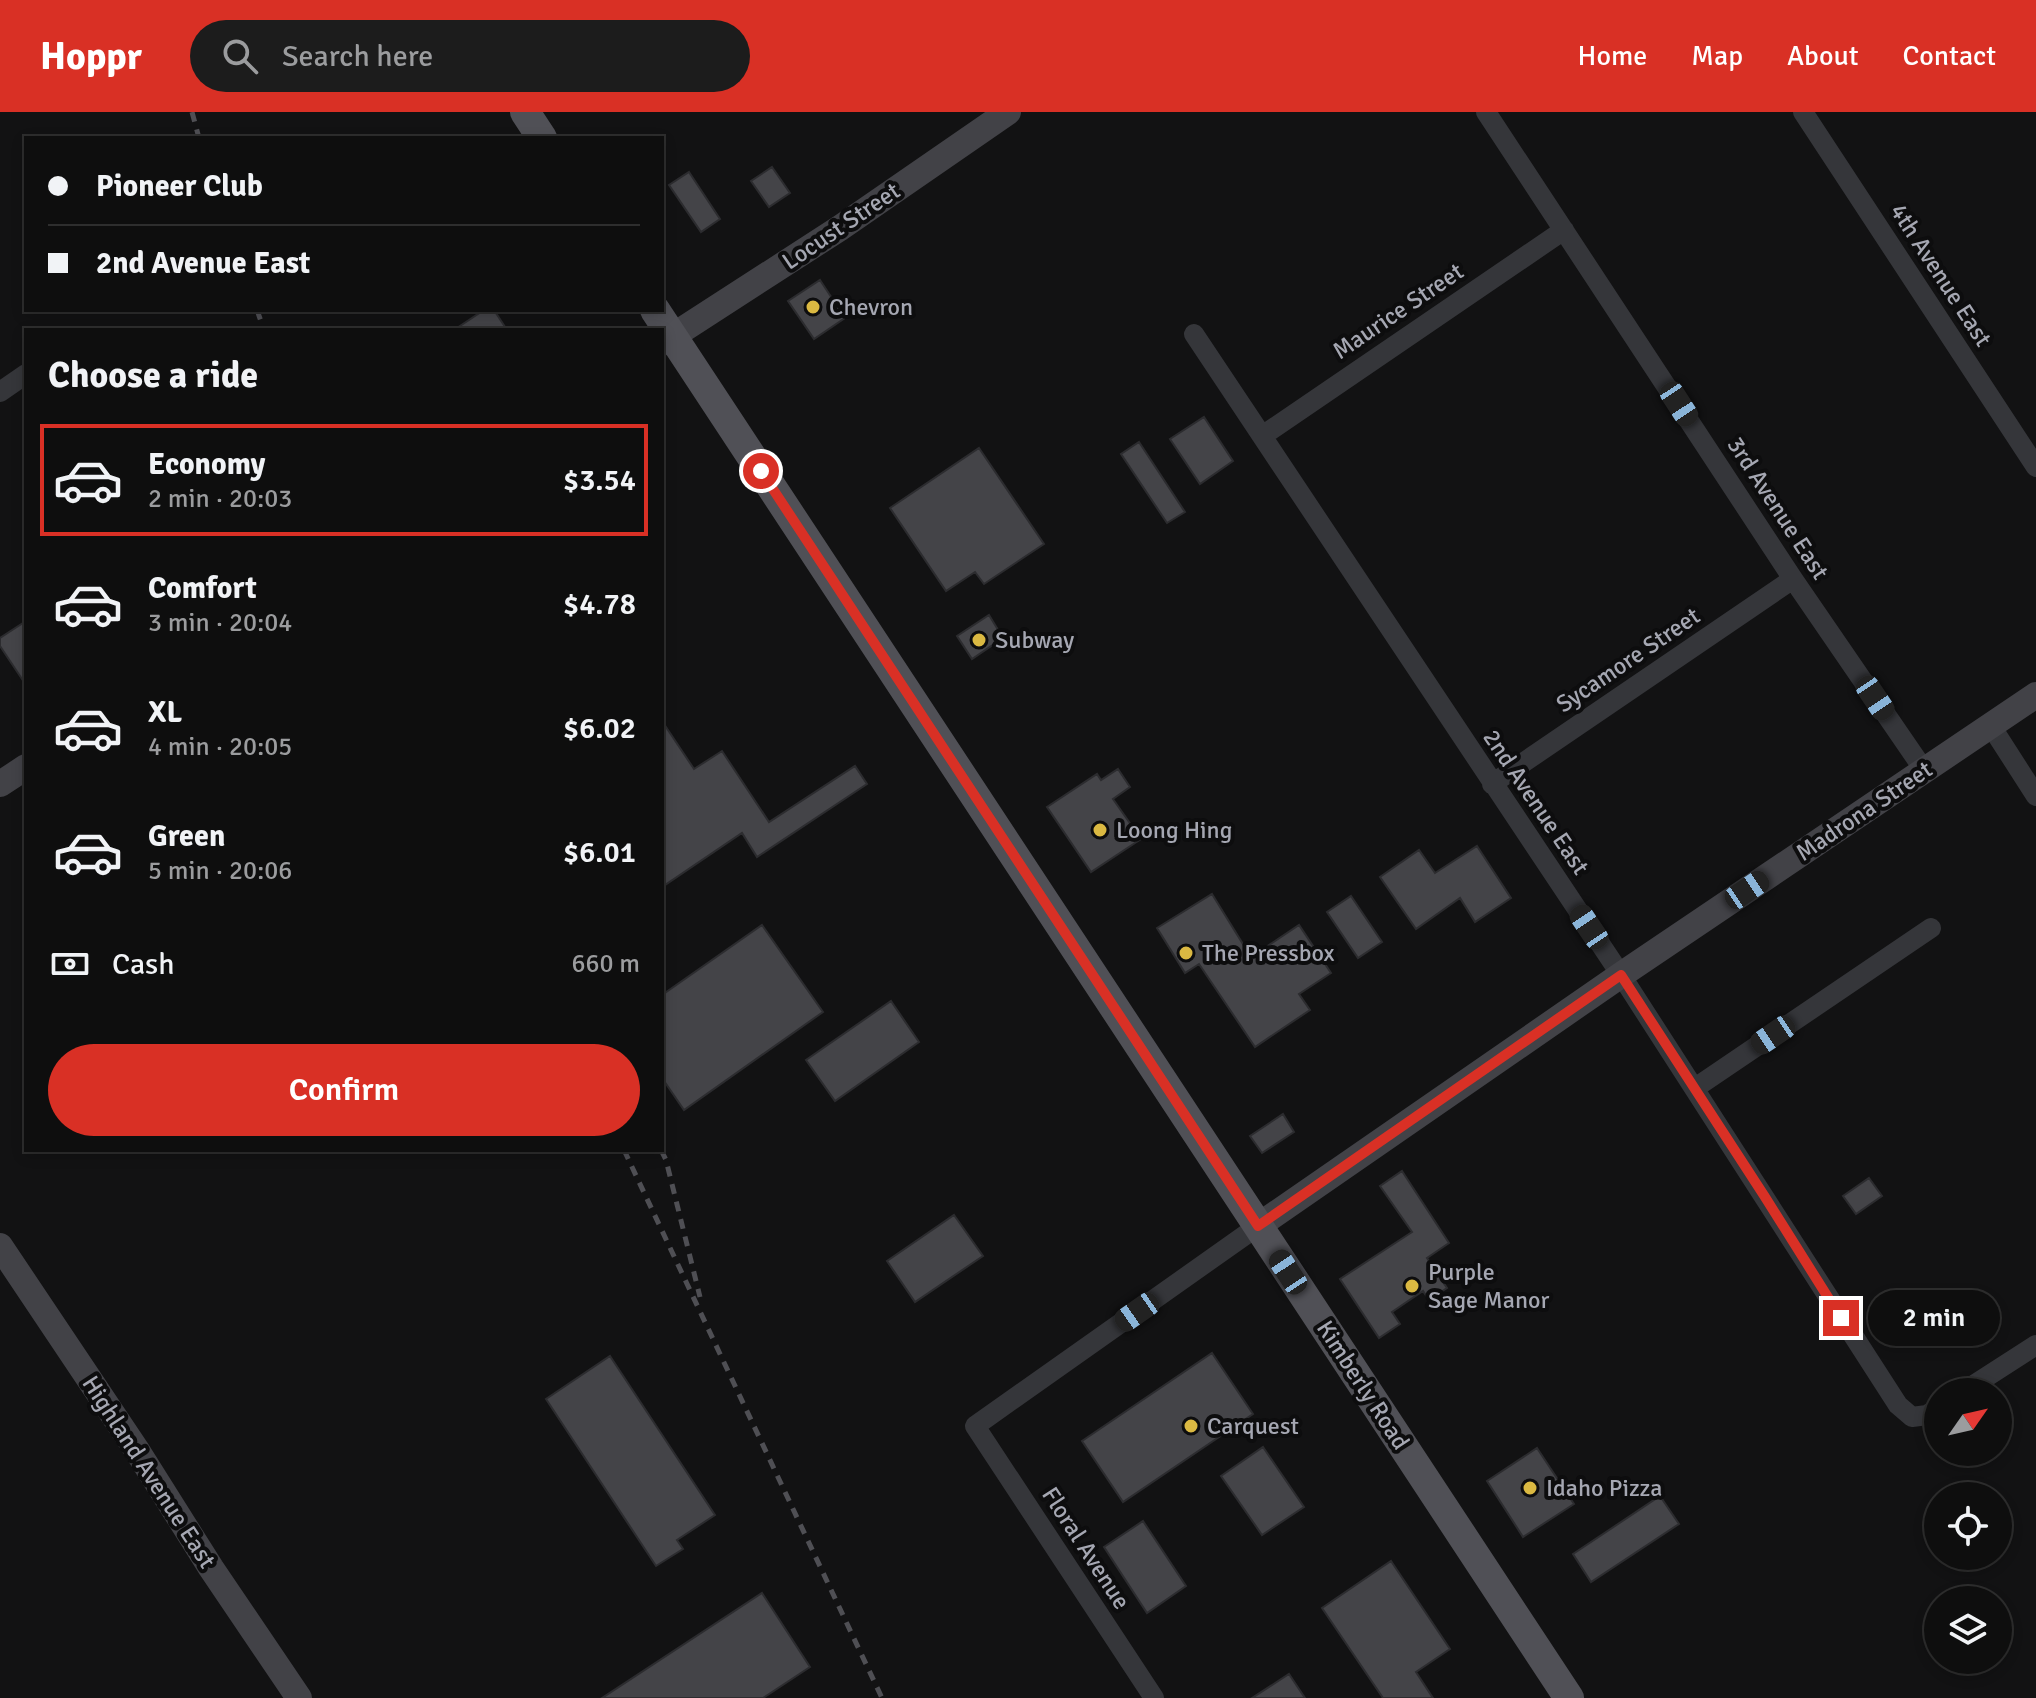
<!DOCTYPE html>
<meta charset="utf-8">
<style>
body{margin:0;font-family:Signika,sans-serif;background:#1c1c1c;color:#f1f3f6;height:100vh;display:flex;flex-direction:column;font-size:30px;white-space:nowrap}
*{box-sizing:border-box;margin:0}
p{font-size:26px;color:#9b9c9e}
.icon{flex:none;width:44px;height:44px;fill:none;stroke:currentColor;stroke-width:2;stroke-linecap:round;stroke-linejoin:round}
.map{position:relative;flex:1;overflow:hidden}
.side{position:absolute;left:24px;top:216px;width:640px;height:824px;display:flex;flex-direction:column;background:#0e0e0e;border-radius:0px;box-shadow:0 4px 12px #0003,0 0 0 2px #2e2e2e}
.side>*{flex:none}
.guide{position:absolute;left:24px;top:24px;width:640px;height:176px;border-radius:0px;box-shadow:0 4px 12px #0003,0 0 0 2px #2e2e2e;display:grid;align-content:center;height:176px;padding:0 24px;background:#0e0e0e}
.needle{width:52px;rotate:56deg}
.controls{position:absolute;left:1924px;top:1266px;display:grid;gap:16px}
.controls a{display:grid;place-items:center;width:88px;height:88px;border-radius:50%;background:#0e0e0e;box-shadow:0 4px 12px #0003,0 0 0 2px #2e2e2e;font-size:40px}
.end{position:absolute;width:36px;height:36px;margin:-18px;border:10px solid #d93025;background:#fff;box-shadow:0 0 0 4px #fff}
.from{border-radius:50%}
.bubble{position:absolute;height:56px;border-radius:28px;background:#0e0e0e;box-shadow:0 4px 12px #0003,0 0 0 2px #2e2e2e;font-size:26px;font-weight:600;line-height:56px;text-align:center}
.car{position:absolute;width:24px;height:48px;margin:-24px -12px;border-radius:10px;box-shadow:0 0 6px 2px #0007;background:linear-gradient(#222 24%,#8ab4d8 0 40%,#222 0 76%,#8ab4d8 0 86%,#222 0)}
.guide b{display:flex;align-items:center;gap:28px;height:76px;font-size:30px}
.guide b+b{border-top:2px solid #2e2e2e}
.guide i{width:20px;height:20px;background:#f1f3f6}
ul{padding:0;list-style:none}
li{display:flex;align-items:center;gap:24px;height:112px;margin:0 16px 12px;padding:0 8px;border:4px solid transparent;border-radius:0px}
li div{flex:1}
li b{display:block;font-size:30px}
li em{font-style:normal;font-weight:600}
li.on{border-color:#d93025}
li>.icon{width:72px;height:72px;stroke-width:1.5}
h2{padding:0 24px;font-size:36px;line-height:96px}
.pay{display:flex;align-items:center;gap:20px;height:88px;padding:0 24px;font-size:30px}
.pay p{margin-inline-start:auto}
.button{display:flex;gap:16px;margin-top:auto;padding:16px 24px}
.button a{flex:1;height:92px;border-radius:48px;background:#d93025;color:#fff;font-size:32px;font-weight:600;line-height:92px;text-align:center}
header{display:flex;align-items:center;gap:48px;box-sizing:border-box;height:112px;padding:0 40px;background:#d93025;color:#fff}
header strong{font-size:38px}
nav{display:flex;gap:44px;margin-inline-start:auto;font-size:28px}
.search{width:560px;height:72px;background:#1c1c1c;display:flex;align-items:center;gap:20px;box-sizing:border-box;padding:0 28px;border-radius:44px;color:#9b9c9e;font-size:30px}
.map>svg:first-child{display:block}
.building{fill:#444448;stroke:#2c2c2f;stroke-width:2}
.lines{fill:none;stroke-linecap:round;stroke-linejoin:round}
.street{stroke:#35363a;stroke-width:20}
.secondary{stroke:#424247;stroke-width:26}
.primary{stroke:#505056;stroke-width:30}
.rail{stroke:#4f4f54;stroke-width:5;stroke-dasharray:10 8;stroke-linecap:butt}
.route{stroke:#d93025;stroke-width:10}
.poi-dot{fill:#dbb942;stroke:#0d0d0e;stroke-width:3}
.labels{text-anchor:middle;stroke-width:8;stroke-linejoin:round;paint-order:stroke}
.street-label{font-size:24px;fill:#a5a7b2;stroke:#0d0d0e}
.poi-label{font-size:24px;fill:#a5a7b2;stroke:#0d0d0e;text-anchor:start}
</style>
<header>
<strong>Hoppr</strong>
<div class="search"><svg class="icon" aria-label="search" viewBox="0 0 24 24"><circle cx="10" cy="10" r="6"/><path d="M15 15l6 6"/></svg>Search here</div>
<nav><a>Home</a><a>Map</a><a>About</a><a>Contact</a></nav>
</header>
<div class="map">
<svg width="2036" height="1586" viewBox="0 0 2036 1586">
<rect width="100%" height="100%" fill="#121213"/>
<!-- building -->
<path class="building" d="M 772,55 L 790,81 L 769,95 L 751,69 Z
M 689,60 L 720,107 L 701,120 L 669,73 Z
M 820,168 L 845,206 L 814,227 L 788,189 Z
M 484,198 L 494,198 L 507,218 L 454,218 Z
M 1204,305 L 1233,349 L 1200,372 L 1170,327 Z
M 1139,330 L 1185,400 L 1167,411 L 1121,342 Z
M 979,336 L 1044,432 L 984,472 L 975,460 L 946,479 L 890,396 Z
M 989,503 L 1003,526 L 972,547 L 957,524 Z
M 26,509 L 26,573 L 0,534 L 0,526 Z
M 662,609 L 694,657 L 722,639 L 769,710 L 855,654 L 867,672 L 757,745 L 742,721 L 662,775 Z
M 1118,657 L 1130,675 L 1113,687 L 1141,727 L 1091,760 L 1047,695 L 1097,662 L 1101,668 Z
M 1477,734 L 1511,786 L 1475,810 L 1460,786 L 1416,817 L 1380,765 L 1419,738 L 1435,761 Z
M 1212,782 L 1251,845 L 1299,813 L 1331,861 L 1299,882 L 1310,898 L 1255,935 L 1199,852 L 1185,861 L 1157,816 Z
M 1351,784 L 1382,830 L 1358,846 L 1327,800 Z
M 762,813 L 823,900 L 684,998 L 662,966 L 662,883 Z
M 891,889 L 919,930 L 835,989 L 806,948 Z
M 1283,1002 L 1294,1020 L 1262,1041 L 1250,1024 Z
M 1402,1059 L 1449,1131 L 1427,1146 L 1447,1176 L 1429,1188 L 1423,1179 L 1392,1200 L 1400,1212 L 1379,1226 L 1340,1167 L 1412,1120 L 1380,1074 Z
M 1869,1066 L 1882,1084 L 1856,1102 L 1843,1084 Z
M 954,1103 L 983,1144 L 915,1190 L 887,1149 Z
M 1212,1241 L 1253,1302 L 1123,1390 L 1082,1329 Z
M 610,1244 L 715,1403 L 677,1428 L 683,1437 L 656,1454 L 546,1287 Z
M 1263,1335 L 1304,1395 L 1262,1423 L 1221,1364 Z
M 1537,1336 L 1574,1392 L 1523,1425 L 1487,1369 Z
M 1660,1384 L 1679,1412 L 1591,1470 L 1573,1442 Z
M 1143,1409 L 1186,1474 L 1147,1501 L 1104,1435 Z
M 1391,1449 L 1450,1537 L 1416,1560 L 1433,1586 L 1383,1586 L 1322,1496 Z
M 762,1481 L 810,1555 L 763,1586 L 602,1586 Z
M 1289,1562 L 1305,1586 L 1252,1586 Z"/>
<g class="lines">
<!-- street -->
<path class="street" d="M 1486,0 L 1793,467 L 1924,658
M 1803,0 L 2036,355
M 1194,222 L 1621,863 L 1898,1293 L 1912,1305 L 1927,1303 L 1938,1296
M 0,280 L 26,262
M 1262,324 L 1564,118
M 1991,614 L 2036,684
M 1492,672 L 1793,467
M 1695,976 L 1931,816
M 1963,1280 L 2036,1233
M 1154,1586 L 975,1314 L 1258,1114"/>
<!-- secondary -->
<path class="secondary" d="M 662,231 L 840,116 L 1008,0
M 0,672 L 26,655
M 1258,1114 L 1621,863 L 2036,583
M 0,1134 L 136,1337 L 211,1456 L 299,1586"/>
<!-- primary -->
<path class="primary" d="M 525,0 L 542,26
M 655,198 L 1569,1586"/>
<!-- rail -->
<path class="rail" d="M 192,0 L 199,26
M 257,198 L 264,218
M 624,1038 L 882,1586
M 661,1038 L 666,1048 L 700,1185"/>
</g>
<g class="lines">
<!-- route -->
<path class="route" d="M 761,359 L 1258,1114 L 1621,863 L 1765,1085 L 1841,1206"/>
</g>
<!-- markers -->
<g class="poi-dot">
<circle cx="813" cy="195" r="8"/>
<circle cx="979" cy="528" r="8"/>
<circle cx="1100" cy="718" r="8"/>
<circle cx="1186" cy="841" r="8"/>
<circle cx="1412" cy="1174" r="8"/>
<circle cx="1191" cy="1314" r="8"/>
<circle cx="1530" cy="1376" r="8"/>
</g>
<g class="labels">
<!-- street labels -->
<g class="street-label">
<text transform="translate(841 114) rotate(-34)" y="8">Locust Street</text>
<text transform="translate(1941 163) rotate(57)" y="8">4th Avenue East</text>
<text transform="translate(1398 199) rotate(-34)" y="8">Maurice Street</text>
<text transform="translate(1778 396) rotate(57)" y="8">3rd Avenue East</text>
<text transform="translate(1628 548) rotate(-34)" y="8">Sycamore Street</text>
<text transform="translate(1536 690) rotate(56)" y="8">2nd Avenue East</text>
<text transform="translate(1864 699) rotate(-34)" y="8">Madrona Street</text>
<text transform="translate(1363 1273) rotate(57)" y="8">Kimberly Road</text>
<text transform="translate(149 1360) rotate(57)" y="8">Highland Avenue East</text>
<text transform="translate(1086 1436) rotate(57)" y="8">Floral Avenue</text>
</g>
<!-- poi labels -->
<g class="poi-label">
<text x="829" y="203">Chevron</text>
<text x="995" y="536">Subway</text>
<text x="1116" y="726">Loong Hing</text>
<text x="1202" y="849">The Pressbox</text>
<text x="1428" y="1168">Purple<tspan x="1428" dy="28">Sage Manor</tspan></text>
<text x="1207" y="1322">Carquest</text>
<text x="1546" y="1384">Idaho Pizza</text>
</g>
</g>
</svg>
<div class="controls">
<a><svg class="needle" viewBox="-14 -14 28 28"><path d="M0-13l5 13h-10z" fill="#e53935"/><path d="M0 13l5-13h-10z" fill="#9b9c9e"/></svg></a>
<a><svg class="icon" aria-label="locate" viewBox="0 0 24 24"><circle cx="12" cy="12" r="6"/><path d="M12 2v4M12 18v4M2 12h4M18 12h4"/></svg></a>
<a><svg class="icon" aria-label="layers" viewBox="0 0 24 24"><path d="M12 4l9 5-9 5-9-5zM3 14l9 5 9-5"/></svg></a>
</div>
<i class="end from" style="left:761px;top:359px"></i>
<i class="end" style="left:1841px;top:1206px"></i>
<div class="bubble" style="left:1868px;top:1178px;width:132px">2 min</div>
<i class="car" style="left:1679px;top:292px;rotate:147deg"></i>
<i class="car" style="left:1875px;top:586px;rotate:146deg"></i>
<i class="car" style="left:1747px;top:778px;rotate:56deg"></i>
<i class="car" style="left:1589px;top:815px;rotate:326deg"></i>
<i class="car" style="left:1773px;top:923px;rotate:236deg"></i>
<i class="car" style="left:1288px;top:1160px;rotate:327deg"></i>
<i class="car" style="left:1137px;top:1200px;rotate:235deg"></i>
<div class="guide">
<b><i class="from"></i>Pioneer Club</b>
<b><i></i>2nd Avenue East</b>
</div>
<section class="side">
<h2>Choose a ride</h2>
<ul>
<li class="on"><svg class="icon" aria-label="car" viewBox="0 0 24 24"><path d="M5 17H2v-5l4-1 3-4h7l3 4 3 1v5h-3M9 17h6M6 11h13"/><circle cx="7" cy="17" r="2"/><circle cx="17" cy="17" r="2"/></svg><div><b>Economy</b><p>2 min · 20:03</p></div><em>$3.54</em></li>
<li><svg class="icon" aria-label="car" viewBox="0 0 24 24"><path d="M5 17H2v-5l4-1 3-4h7l3 4 3 1v5h-3M9 17h6M6 11h13"/><circle cx="7" cy="17" r="2"/><circle cx="17" cy="17" r="2"/></svg><div><b>Comfort</b><p>3 min · 20:04</p></div><em>$4.78</em></li>
<li><svg class="icon" aria-label="car" viewBox="0 0 24 24"><path d="M5 17H2v-5l4-1 3-4h7l3 4 3 1v5h-3M9 17h6M6 11h13"/><circle cx="7" cy="17" r="2"/><circle cx="17" cy="17" r="2"/></svg><div><b>XL</b><p>4 min · 20:05</p></div><em>$6.02</em></li>
<li><svg class="icon" aria-label="car" viewBox="0 0 24 24"><path d="M5 17H2v-5l4-1 3-4h7l3 4 3 1v5h-3M9 17h6M6 11h13"/><circle cx="7" cy="17" r="2"/><circle cx="17" cy="17" r="2"/></svg><div><b>Green</b><p>5 min · 20:06</p></div><em>$6.01</em></li>
</ul>
<div class="pay"><svg class="icon" aria-label="cash" viewBox="0 0 24 24"><path d="M3 7h18v10H3z"/><circle cx="12" cy="12" r="2"/></svg>Cash<p>660 m</p></div>
<div class="button"><a>Confirm</a></div>
</section>
</div>
